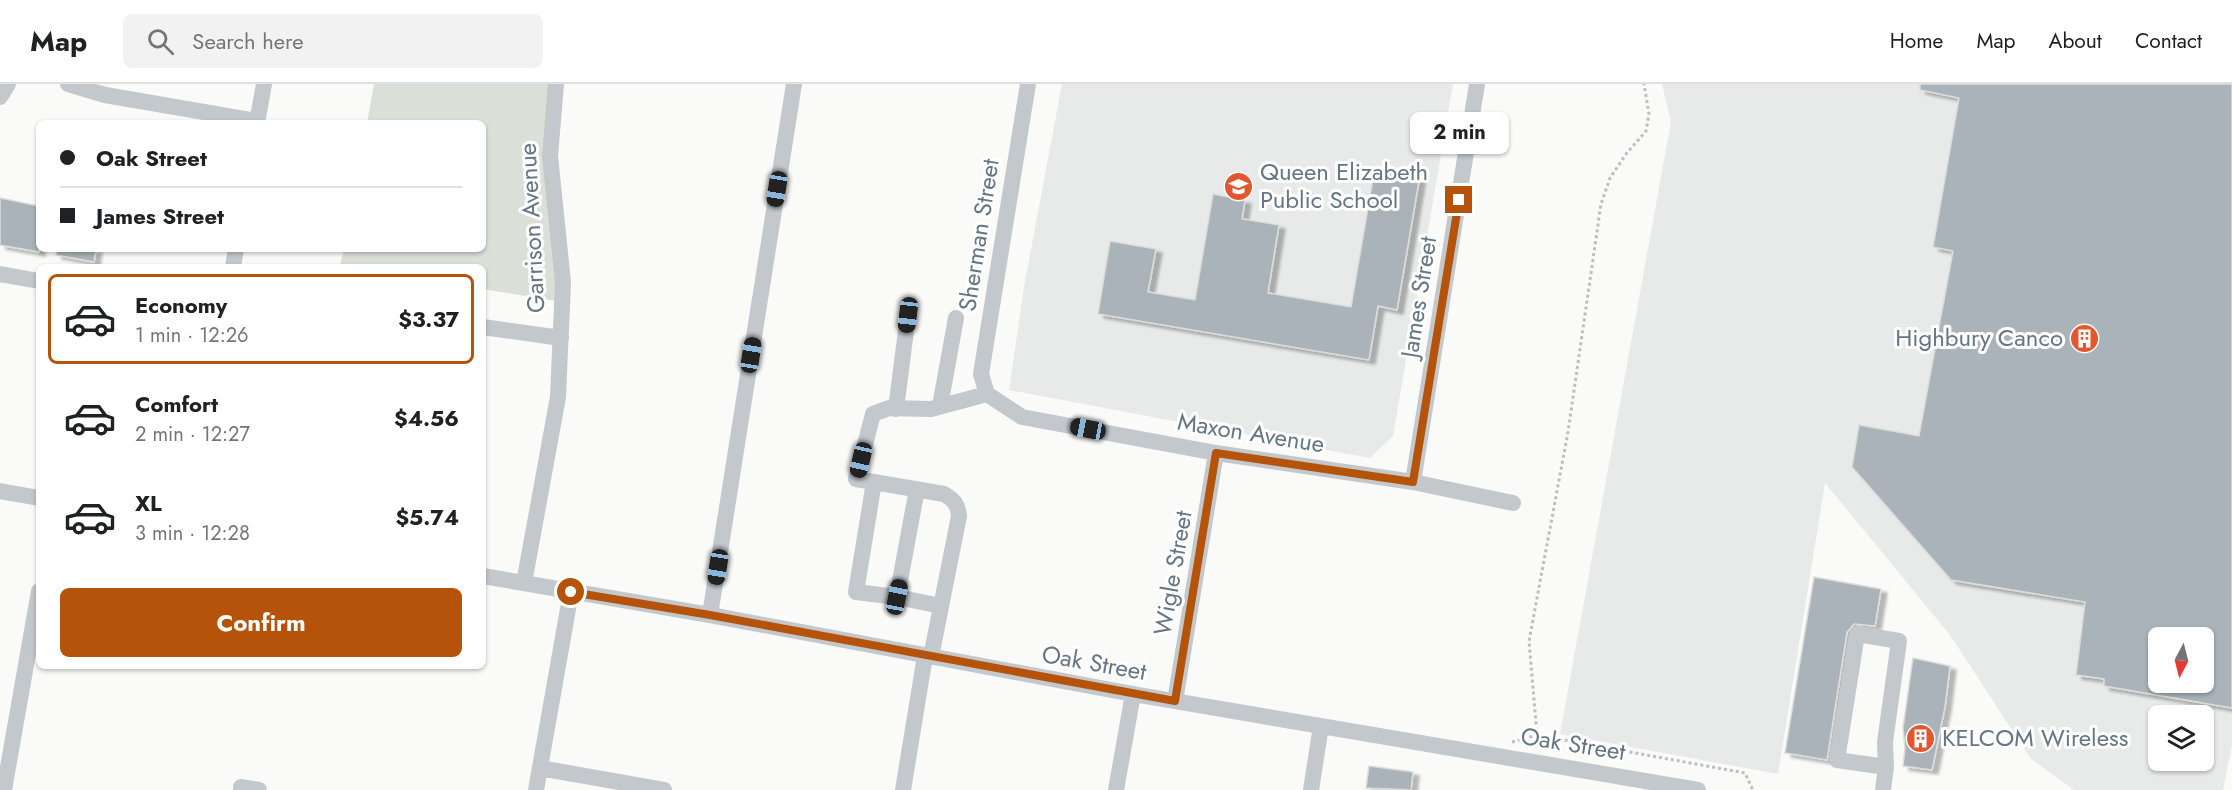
<!DOCTYPE html>
<meta charset="utf-8">
<style>
body{margin:0;font-family:Jost,sans-serif;background:#f2f2f2;color:#202124;height:100vh;display:flex;flex-direction:column;font-size:22px;white-space:nowrap}
*{box-sizing:border-box;margin:0}
p{font-size:20px;color:#757577}
.icon{flex:none;width:33px;height:33px;fill:none;stroke:currentColor;stroke-width:2;stroke-linecap:round;stroke-linejoin:round}
.map{position:relative;flex:1;overflow:hidden}
.sheet{position:absolute;left:36px;top:180px;width:450px;height:405px;display:flex;flex-direction:column;background:#fff;border-radius:9px;box-shadow:0 2px 4px #0004}
.sheet>*{flex:none}
.top-card{position:absolute;left:36px;top:36px;width:450px;height:132px;border-radius:9px;box-shadow:0 2px 4px #0004;display:grid;align-content:center;height:132px;padding:0 24px;background:#fff}
.needle{width:39px;rotate:187deg}
.tools{position:absolute;left:2148px;top:543px;display:grid;gap:12px}
.tools a{display:grid;place-items:center;width:66px;height:66px;border-radius:9px;background:#fff;box-shadow:0 2px 4px #0004;font-size:30px}
.end{position:absolute;width:27px;height:27px;margin:-14px;border:8px solid #b45309;background:#fff;box-shadow:0 0 0 3px #fff}
.from{border-radius:50%}
.bubble{position:absolute;height:42px;border-radius:9px;background:#fff;box-shadow:0 2px 4px #0004;font-size:20px;font-weight:700;line-height:42px;text-align:center}
.car{position:absolute;width:18px;height:36px;margin:-18px -9px;border-radius:8px;box-shadow:0 0 4px 2px #0007;background:linear-gradient(#222 24%,#8ab4d8 0 40%,#222 0 76%,#8ab4d8 0 86%,#222 0)}
.top-card b{display:flex;align-items:center;gap:21px;height:57px;font-size:22px}
.top-card b+b{border-top:2px solid #e0e0e0}
.top-card i{width:15px;height:15px;background:#202124}
ul{padding:10px 0 0;list-style:none}
li{display:flex;align-items:center;gap:18px;height:90px;margin:0 12px 9px;padding:0 12px;border:3px solid transparent;border-radius:9px}
li div{flex:1}
li b{display:block;font-size:22px}
li em{font-style:normal;font-weight:700}
li.selected{border-color:#b45309}
li>.icon{width:54px;height:54px;stroke-width:1.5}
.cta{display:flex;gap:12px;margin-top:auto;padding:12px 24px}
.cta a{flex:1;height:69px;border-radius:9px;background:#b45309;color:#fff;font-size:24px;font-weight:700;line-height:69px;text-align:center}
header{display:flex;align-items:center;gap:36px;box-sizing:border-box;height:84px;padding:0 30px;background:#fff;border-bottom:2px solid #e0e0e0}
header strong{font-size:28px}
nav{display:flex;gap:33px;margin-inline-start:auto;font-size:21px}
.search{width:420px;height:54px;background:#f2f2f2;display:flex;align-items:center;gap:15px;box-sizing:border-box;padding:0 21px;border-radius:9px;color:#757577;font-size:22px}
.map>svg:first-child{display:block}
.built{fill:#e8e9e9;fill-rule:evenodd}
.green{fill:#dadfd7}
.building{fill:#aab3b9;stroke:#dcdcda;stroke-width:1.5;fill-rule:evenodd;filter:url(#shadow)}
.lines{fill:none;stroke-linecap:round;stroke-linejoin:round}
.path{stroke:#bbbfc2;stroke-width:3;stroke-dasharray:3 3;stroke-linecap:butt}
.minor{stroke:#c3c8cc;stroke-width:16}
.route{stroke:#b45309;stroke-width:8}
.labels{text-anchor:middle;stroke-width:6;stroke-linejoin:round;paint-order:stroke}
.poi-label{font-size:24px;fill:#657683;stroke:#fff;text-anchor:start}
.street-label{font-size:24px;fill:#657683;stroke:#fff}
</style>
<header>
<strong>Map</strong>
<div class="search"><svg class="icon" aria-label="search" viewBox="0 0 24 24"><circle cx="10" cy="10" r="6"/><path d="M15 15l6 6"/></svg>Search here</div>
<nav><a>Home</a><a>Map</a><a>About</a><a>Contact</a></nav>
</header>
<div class="map">
<svg width="2232" height="706" viewBox="0 0 2232 706">
<defs>
<filter id="shadow"><feDropShadow dx="6" dy="4" stdDeviation="1.5" flood-color="#0004"/></filter>
</defs>
<rect width="100%" height="100%" fill="#fafaf8"/>
<!-- built -->
<path class="built" d="M 1062,0 L 1453,0 L 1393,352 L 1370,374 L 1009,306 L 1024,203 Z
M 1662,0 L 2232,0 L 2232,661 L 2223,706 L 2074,706 L 2031,675 L 1950,551 L 1825,399 L 1778,690 L 1560,650 L 1671,38 ZM 2158,554 L 2204,554 L 2204,598 L 2158,598 ZM 2158,632 L 2204,632 L 2204,676 L 2158,676 Z"/>
<!-- green -->
<path class="green" d="M 374,0 L 556,0 L 562,218 L 483,205 L 483,183 L 340,182 L 344,165 L 483,165 L 483,39 L 367,39 Z"/>
<!-- building -->
<path class="building" d="M 1920,0 L 2232,0 L 2232,624 L 2104,602 L 2104,595 L 2076,591 L 2085,518 L 1951,496 L 1852,383 L 1859,341 L 1919,352 L 1953,167 L 1933,163 L 1959,14 L 1920,6 ZM 2158,554 L 2204,554 L 2204,598 L 2158,598 Z
M 1375,83 L 1420,91 L 1397,226 L 1378,222 L 1369,276 L 1098,230 L 1110,157 L 1156,165 L 1148,208 L 1195,216 L 1213,110 L 1245,116 L 1242,135 L 1279,141 L 1268,209 L 1351,223 Z
M 0,114 L 39,122 L 39,168 L 0,161 Z
M 57,165 L 96,165 L 94,178 L 56,171 Z
M 1814,493 L 1881,505 L 1875,542 L 1854,540 L 1847,548 L 1827,676 L 1785,669 Z
M 1913,574 L 1950,582 L 1945,623 L 1932,686 L 1903,682 L 1905,664 L 1903,644 Z
M 1369,682 L 1413,688 L 1411,706 L 1366,704 Z"/>
<g class="lines">
<!-- path -->
<path class="path" d="M 1512,658 L 1537,651 L 1745,689 L 1753,706
M 1534,664 L 1537,651 L 1529,557 L 1568,348 L 1601,120 L 1610,94 L 1626,70 L 1646,47 L 1649,30 L 1644,0"/>
<!-- minor -->
<path class="minor" d="M 68,0 L 105,11 L 257,37
M 0,13 L 8,0
M 257,39 L 264,0
M 233,183 L 236,165
M 0,190 L 39,197
M 483,243 L 561,254
M 987,310 L 1022,333 L 1216,369 L 1413,398 L 1513,419
M 987,310 L 981,290 L 1028,0
M 940,322 L 956,234
M 896,325 L 908,231
M 874,398 L 856,508 L 897,513 L 941,522
M 1413,398 L 1477,0
M 0,407 L 39,414
M 483,492 L 710,531 L 1133,610 L 1698,706
M 524,499 L 558,313 L 563,198 L 550,72 L 556,0
M 897,513 L 917,405
M 710,531 L 794,0
M 931,573 L 959,432 C 958,420 954,416 944,410 L 856,395 L 873,330 L 889,324 L 931,325 L 987,310
M 1175,617 L 1216,369
M 540,684 L 664,706
M 4,706 L 39,507
M 241,706 L 241,703 L 259,706
M 536,706 L 571,508
M 903,706 L 925,572
M 1116,706 L 1133,610
M 1311,706 L 1321,642
M 1883,706 L 1886,683 L 1885,658 L 1899,557 L 1857,550 L 1837,676 L 1886,683"/>
</g>
<g class="lines">
<!-- route -->
<path class="route" d="M 571,508 L 710,531 L 1175,617 L 1216,369 L 1413,398 L 1459,116"/>
</g>
<!-- icons -->
<defs>
<symbol id="school-disc" viewBox="-11 -11 22 22"><circle r="9.5" fill="#e4572e" stroke="#fff"/><path d="M0-5L7-2L0 1L-7-2ZM-4 1L0 2.5L4 1V4Q0 6-4 4Z" fill="#fff"/></symbol>
<symbol id="building-disc" viewBox="-11 -11 22 22"><circle r="9.5" fill="#e4572e" stroke="#fff"/><path d="M-4-6H4V6H1V3H-1V6H-4ZM-2.5-4.3h1.7v1.8h-1.7ZM.8-4.3h1.7v1.8H.8ZM-2.5-1h1.7V.8h-1.7ZM.8-1h1.7V.8H.8Z" fill="#fff"/></symbol>
</defs>
<g fill-rule="evenodd">
<use href="#school-disc" x="1222" y="86" width="33" height="33"/>
<use href="#building-disc" x="2068" y="238" width="33" height="33"/>
<use href="#building-disc" x="1904" y="638" width="33" height="33"/>
</g>
<g class="labels">
<!-- poi labels -->
<g class="poi-label">
<text x="1260" y="96">Queen Elizabeth<tspan x="1260" dy="28">Public School</tspan></text>
<text x="2063" y="262" text-anchor="end">Highbury Canco</text>
<text x="1942" y="662">KELCOM Wireless</text>
</g>
<!-- street labels -->
<g class="street-label">
<text transform="translate(532 144) rotate(-93)" y="8">Garrison Avenue</text>
<text transform="translate(979 151) rotate(-81)" y="8">Sherman Street</text>
<text transform="translate(1419 213) rotate(-81)" y="8">James Street</text>
<text transform="translate(1251 349) rotate(9)" y="8">Maxon Avenue</text>
<text transform="translate(1173 489) rotate(-80)" y="8">Wigle Street</text>
<text transform="translate(1094 579) rotate(10)" y="8">Oak Street</text>
<text transform="translate(1573 660) rotate(9)" y="8">Oak Street</text>
</g>
</g>
</svg>
<div class="tools">
<a><svg class="needle" viewBox="-14 -14 28 28"><path d="M0-13l5 13h-10z" fill="#e53935"/><path d="M0 13l5-13h-10z" fill="#757577"/></svg></a>
<a><svg class="icon" aria-label="layers" viewBox="0 0 24 24"><path d="M12 4l9 5-9 5-9-5zM3 14l9 5 9-5"/></svg></a>
</div>
<i class="end from" style="left:571px;top:508px"></i>
<i class="end" style="left:1459px;top:116px"></i>
<div class="bubble" style="left:1410px;top:28px;width:99px">2 min</div>
<i class="car" style="left:777px;top:105px;rotate:189deg"></i>
<i class="car" style="left:908px;top:231px;rotate:187deg"></i>
<i class="car" style="left:751px;top:271px;rotate:9deg"></i>
<i class="car" style="left:1088px;top:345px;rotate:281deg"></i>
<i class="car" style="left:861px;top:376px;rotate:193deg"></i>
<i class="car" style="left:718px;top:483px;rotate:189deg"></i>
<i class="car" style="left:897px;top:513px;rotate:11deg"></i>
<div class="top-card">
<b><i class="from"></i>Oak Street</b>
<b><i></i>James Street</b>
</div>
<section class="sheet">
<ul>
<li class="selected"><svg class="icon" aria-label="car" viewBox="0 0 24 24"><path d="M5 17H2v-5l4-1 3-4h7l3 4 3 1v5h-3M9 17h6M6 11h13"/><circle cx="7" cy="17" r="2"/><circle cx="17" cy="17" r="2"/></svg><div><b>Economy</b><p>1 min · 12:26</p></div><em>$3.37</em></li>
<li><svg class="icon" aria-label="car" viewBox="0 0 24 24"><path d="M5 17H2v-5l4-1 3-4h7l3 4 3 1v5h-3M9 17h6M6 11h13"/><circle cx="7" cy="17" r="2"/><circle cx="17" cy="17" r="2"/></svg><div><b>Comfort</b><p>2 min · 12:27</p></div><em>$4.56</em></li>
<li><svg class="icon" aria-label="car" viewBox="0 0 24 24"><path d="M5 17H2v-5l4-1 3-4h7l3 4 3 1v5h-3M9 17h6M6 11h13"/><circle cx="7" cy="17" r="2"/><circle cx="17" cy="17" r="2"/></svg><div><b>XL</b><p>3 min · 12:28</p></div><em>$5.74</em></li>
</ul>
<div class="cta"><a>Confirm</a></div>
</section>
</div>
